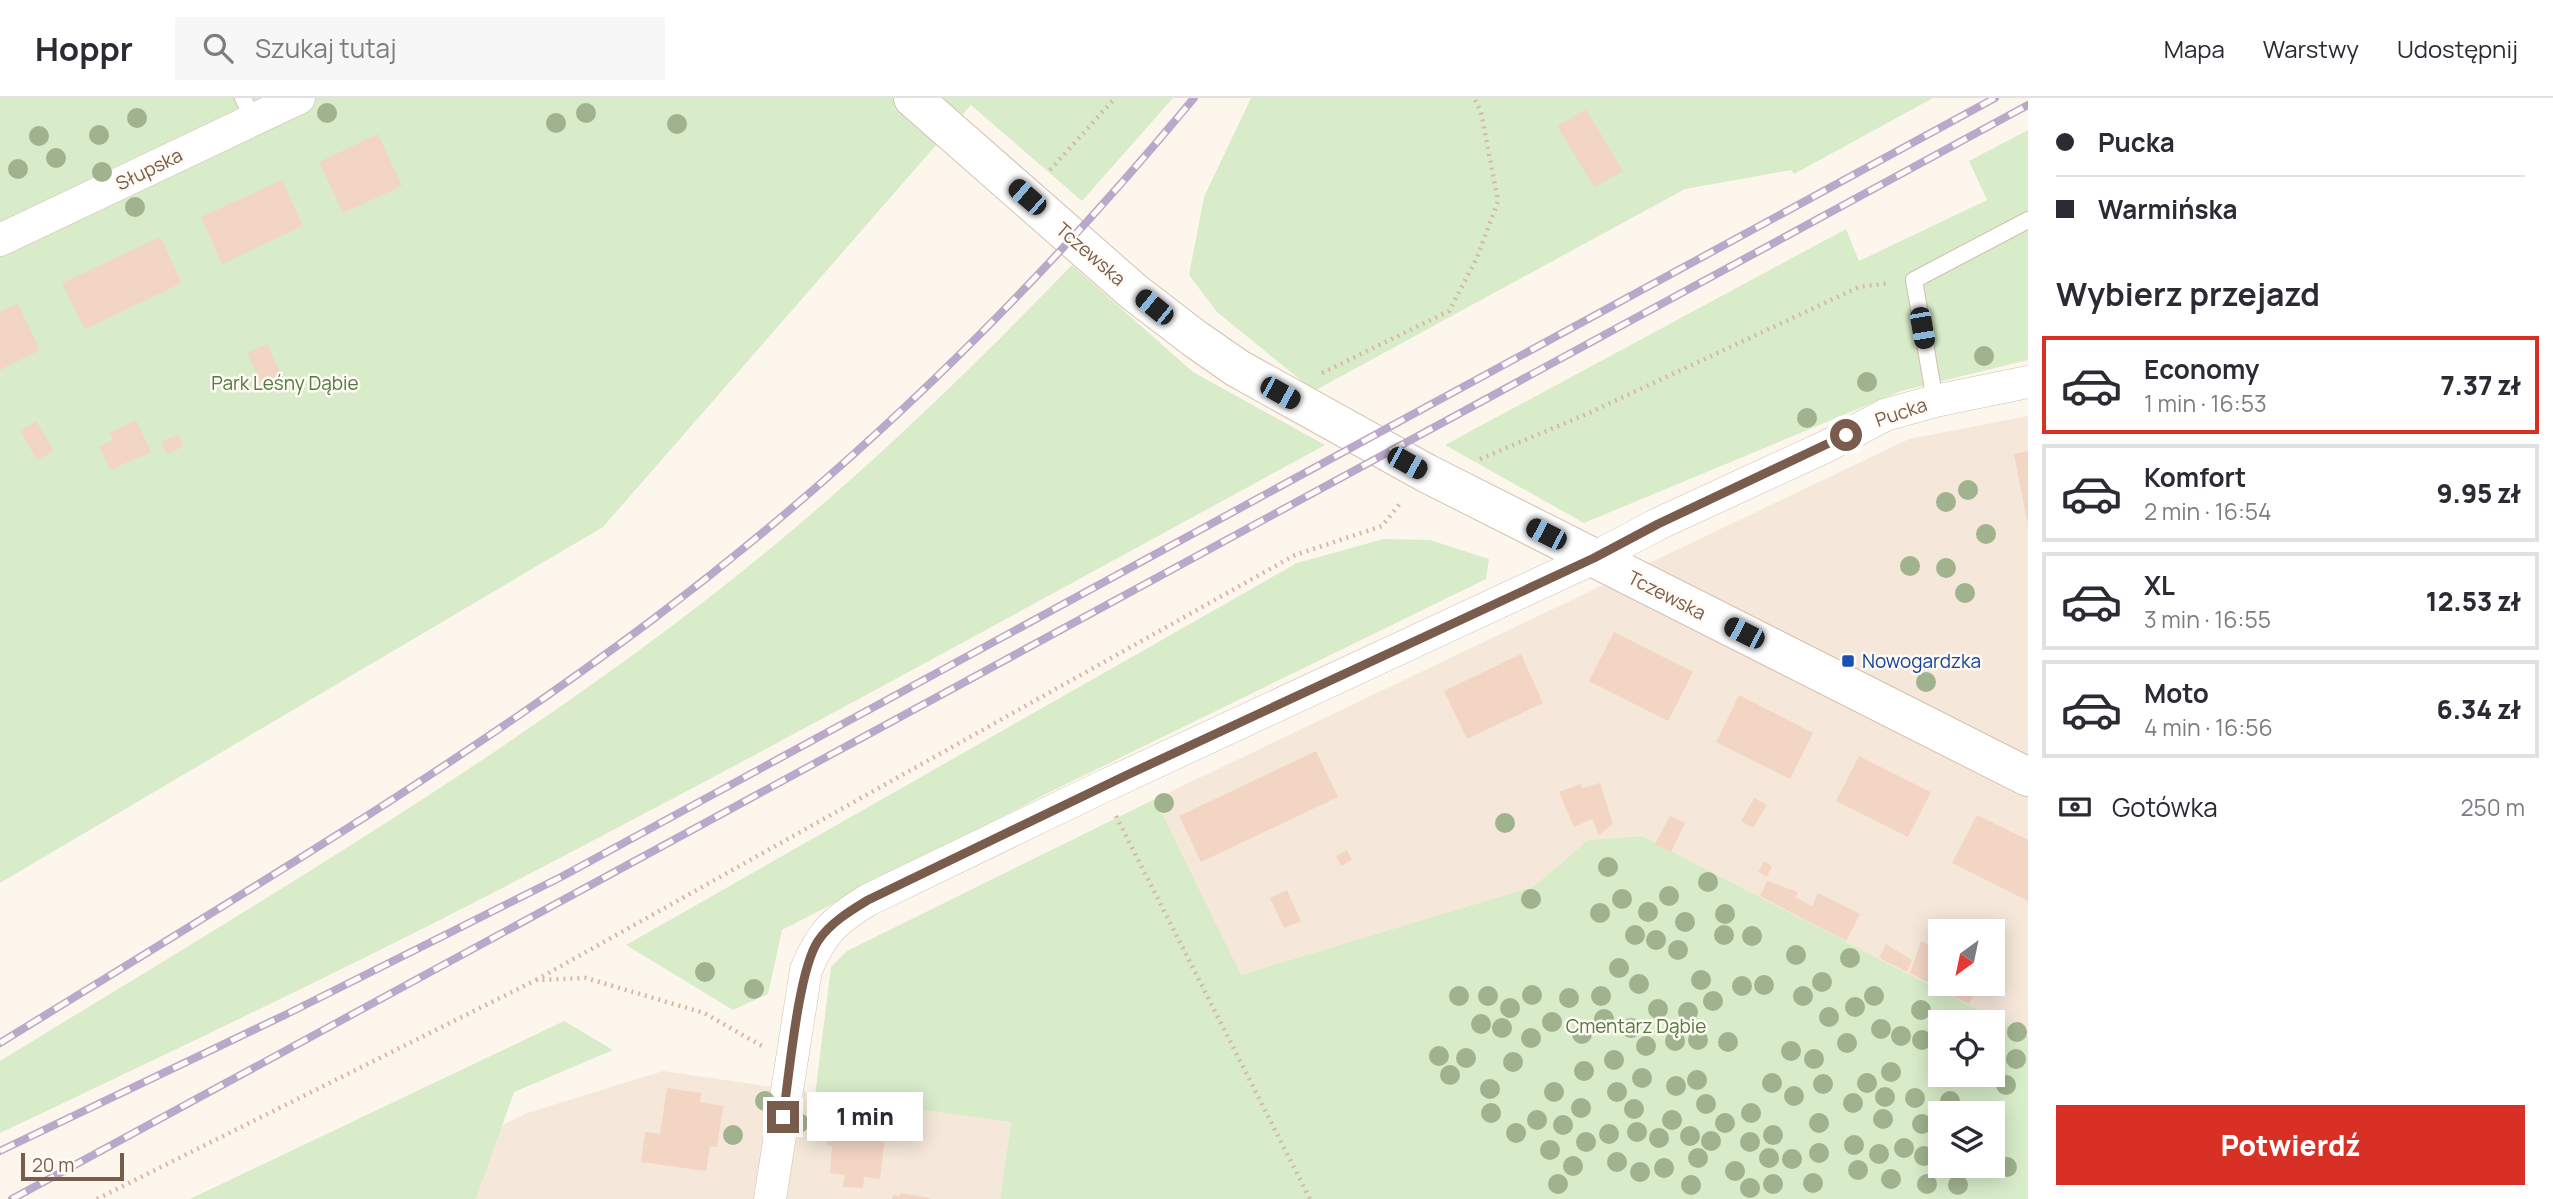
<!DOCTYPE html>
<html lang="pl">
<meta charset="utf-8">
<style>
body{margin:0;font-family:Manrope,sans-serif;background:#f7f7f7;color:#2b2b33;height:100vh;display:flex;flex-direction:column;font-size:26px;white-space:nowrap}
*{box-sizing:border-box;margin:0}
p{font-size:23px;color:#7c7c81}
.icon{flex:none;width:38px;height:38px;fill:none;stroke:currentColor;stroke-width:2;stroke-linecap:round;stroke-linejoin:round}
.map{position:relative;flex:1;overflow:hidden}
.panel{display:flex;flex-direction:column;background:#fff;width:525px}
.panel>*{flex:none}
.guide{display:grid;align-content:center;height:154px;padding:0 28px;background:#fff}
.needle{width:46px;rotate:213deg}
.controls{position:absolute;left:1928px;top:821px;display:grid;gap:14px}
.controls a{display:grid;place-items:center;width:77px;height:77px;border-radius:0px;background:#fff;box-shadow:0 4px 18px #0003;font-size:35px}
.scale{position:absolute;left:21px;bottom:18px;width:103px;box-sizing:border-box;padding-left:7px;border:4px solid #7a5c4d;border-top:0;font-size:19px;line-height:24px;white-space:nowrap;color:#7a5c4d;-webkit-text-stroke:5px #fffaf3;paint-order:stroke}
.end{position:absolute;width:32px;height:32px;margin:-16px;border:9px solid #7a5c4d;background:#fff;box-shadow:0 0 0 4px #fff}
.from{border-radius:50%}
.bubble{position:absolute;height:49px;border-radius:0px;background:#fff;box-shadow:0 4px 18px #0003;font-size:23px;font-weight:800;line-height:49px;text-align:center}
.car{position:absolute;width:21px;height:42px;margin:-21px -10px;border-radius:9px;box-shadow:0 0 5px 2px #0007;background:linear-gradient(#222 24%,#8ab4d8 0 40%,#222 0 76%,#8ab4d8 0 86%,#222 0)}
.guide b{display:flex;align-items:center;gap:24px;height:66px;font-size:26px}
.guide b+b{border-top:2px solid #e1e1e2}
.guide i{width:18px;height:18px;background:#2b2b33}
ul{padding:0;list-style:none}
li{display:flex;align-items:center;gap:21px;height:98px;margin:0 14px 10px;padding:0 14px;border:4px solid #e1e1e2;border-radius:0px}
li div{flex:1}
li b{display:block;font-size:26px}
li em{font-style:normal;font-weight:800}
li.active{border-color:#d93025}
li>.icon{width:63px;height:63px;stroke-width:1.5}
h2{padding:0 28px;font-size:32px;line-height:84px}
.pay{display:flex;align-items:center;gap:18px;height:77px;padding:0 28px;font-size:26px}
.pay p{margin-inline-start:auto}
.action{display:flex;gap:14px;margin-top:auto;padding:14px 28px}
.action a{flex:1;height:80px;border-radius:0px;background:#d93025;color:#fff;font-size:28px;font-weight:800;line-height:80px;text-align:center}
header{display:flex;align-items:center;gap:42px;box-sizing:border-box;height:98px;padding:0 35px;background:#fff;border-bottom:2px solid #e1e1e2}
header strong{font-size:33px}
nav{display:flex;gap:38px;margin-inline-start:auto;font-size:24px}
.search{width:490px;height:63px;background:#f7f7f7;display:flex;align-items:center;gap:18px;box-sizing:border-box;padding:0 24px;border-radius:0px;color:#7c7c81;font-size:26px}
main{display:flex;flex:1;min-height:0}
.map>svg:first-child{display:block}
.residential{fill:#f5e8da;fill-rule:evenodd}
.green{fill:#d8ecc9;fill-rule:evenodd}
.building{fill:#f3d5c3}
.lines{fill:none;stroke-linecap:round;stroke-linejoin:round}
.lane-casing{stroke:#d1beb0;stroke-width:18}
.street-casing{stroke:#d1beb0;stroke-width:33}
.secondary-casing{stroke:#d6c0b0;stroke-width:40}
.path{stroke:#d9b8a5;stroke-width:4.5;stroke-dasharray:2 5;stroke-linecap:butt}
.lane{stroke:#fff;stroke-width:16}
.street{stroke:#fff;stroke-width:32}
.secondary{stroke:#fff;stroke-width:38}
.rail-casing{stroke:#b9a8c9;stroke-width:8}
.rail{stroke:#fffaf3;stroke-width:5;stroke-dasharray:16;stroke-linecap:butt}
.tree{fill:#a0b28e}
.route{stroke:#7a5c4d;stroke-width:9}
.transit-dot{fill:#1a4fb4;stroke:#fffaf3;stroke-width:2.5}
.labels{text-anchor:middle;stroke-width:5;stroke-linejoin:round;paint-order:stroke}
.street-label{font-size:19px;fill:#7a5c4d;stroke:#fffaf3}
.park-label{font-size:19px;fill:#537a41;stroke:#fffaf3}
.transit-label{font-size:19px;fill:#164399;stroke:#fffaf3;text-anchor:start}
</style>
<header>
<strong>Hoppr</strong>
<div class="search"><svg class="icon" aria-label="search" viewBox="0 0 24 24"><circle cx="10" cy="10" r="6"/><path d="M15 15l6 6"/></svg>Szukaj tutaj</div>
<nav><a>Mapa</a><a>Warstwy</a><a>Udostępnij</a></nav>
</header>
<main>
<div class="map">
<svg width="2028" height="1101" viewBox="0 0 2028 1101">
<rect width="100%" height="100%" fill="#fdf6ec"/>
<!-- residential -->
<path class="residential" d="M 2028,318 L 2028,938 L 1642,738 L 1588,742 L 1533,789 L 1241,878 L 1155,701 L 1909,341 ZM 1941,833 L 1993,833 L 1993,886 L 1941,886 Z
M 663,973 L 1011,1024 L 1000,1101 L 349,1101 L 527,1015 Z"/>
<!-- green -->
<path class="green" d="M 0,0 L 1173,0 L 1082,103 L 971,7 L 603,429 L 0,785 Z
M 1251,0 L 1933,0 L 1794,76 L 1791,72 L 1685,91 L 1314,293 L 1217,214 L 1189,177 L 1204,99 Z
M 2028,32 L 2028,262 L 1901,293 L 1584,425 L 1445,347 L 1846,131 L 1859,163 L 1987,102 L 1969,63 Z
M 1072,167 L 1193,274 L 1325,347 C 1044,500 764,655 479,802 C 321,883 160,959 0,1035 L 0,963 C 243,814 490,670 715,495 C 841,397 961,282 1072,167 Z
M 1384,441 L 1430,442 L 1489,461 L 1486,481 L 1046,696 L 782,832 L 768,896 L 733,912 L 626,847 L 1297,465 Z
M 1155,701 L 1241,877 L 1533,789 L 1588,742 L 1642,738 L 2028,938 L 2028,1101 L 1000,1101 L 1011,1024 L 815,997 L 831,869 L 847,853 ZM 1941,924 L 1993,924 L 1993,976 L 1941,976 ZM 1941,1015 L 1993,1015 L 1993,1068 L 1941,1068 Z
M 564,923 L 613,952 L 514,994 L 476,1101 L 190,1101 Z"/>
<!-- building -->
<path class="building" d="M 1586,11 L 1623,73 L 1594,89 L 1557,28 Z
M 378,36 L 402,88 L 343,115 L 319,64 Z
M 282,82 L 303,128 L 222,166 L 201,119 Z
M 160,139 L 182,185 L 85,231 L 62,185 Z
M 18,206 L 40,252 L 0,272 L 0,214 Z
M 267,246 L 284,282 L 264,291 L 247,255 Z
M 136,322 L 151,354 L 110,372 L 99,349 L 113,342 L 109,335 Z
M 36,323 L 54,353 L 37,362 L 20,333 Z
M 179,336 L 184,348 L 167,356 L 161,344 Z
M 2028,353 L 2028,423 L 2027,423 L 2014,356 Z
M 1614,534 L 1693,574 L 1668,623 L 1589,583 Z
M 1521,556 L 1543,605 L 1467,641 L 1444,593 Z
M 1739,597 L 1813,635 L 1790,681 L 1716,644 Z
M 1316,653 L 1338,699 L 1201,764 L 1179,718 Z
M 1859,658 L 1931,694 L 1908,739 L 1836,703 Z
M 1600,685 L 1613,726 L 1599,737 L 1592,721 L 1574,729 L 1559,694 L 1581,686 L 1582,690 Z
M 1754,700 L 1767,707 L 1753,730 L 1741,723 Z
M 1977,717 L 2028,742 L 2028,803 L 1952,765 Z
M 1670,718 L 1685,725 L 1671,754 L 1655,746 Z
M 1347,752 L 1352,762 L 1341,768 L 1336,758 Z
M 1764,763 L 1772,768 L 1767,779 L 1758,774 Z
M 1767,783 L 1798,794 L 1795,799 L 1812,808 L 1818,795 L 1860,816 L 1846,843 L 1760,798 Z
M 1287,792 L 1301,823 L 1284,830 L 1270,800 Z
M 1921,843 L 1941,853 L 1941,886 L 1973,886 L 1977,891 L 1969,906 L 1910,875 Z
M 1886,846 L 1912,862 L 1907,874 L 1879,860 Z
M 667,990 L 701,995 L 700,1004 L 723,1008 L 717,1049 L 710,1049 L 706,1073 L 641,1064 L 645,1034 L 660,1036 Z
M 853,1017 L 869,1019 L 868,1028 L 886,1030 L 880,1081 L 864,1079 L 863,1090 L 843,1089 L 845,1077 L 830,1075 L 832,1048 L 827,1047 L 829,1027 L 835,1027 L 835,1024 L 853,1026 Z
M 900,1095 L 930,1100 L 930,1101 L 892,1101 L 893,1097 L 900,1098 Z"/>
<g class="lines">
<defs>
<path id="lane" d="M 243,0 L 253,21
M 1935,303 L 1914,182 L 2028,122"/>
<path id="street" d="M 0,142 L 299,0
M 770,1101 L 806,872 C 822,834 834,823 868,802 L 1102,689 L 1594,460 L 1658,426 L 1827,348 L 1885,317 L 1935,303 L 2028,284"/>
<path id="secondary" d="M 913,0 L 1134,194 L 1194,240 L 1237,270 L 1426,375 L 2028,679"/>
</defs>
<!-- lane casing -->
<use href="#lane" class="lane-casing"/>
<!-- street casing -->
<use href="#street" class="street-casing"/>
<!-- secondary casing -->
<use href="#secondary" class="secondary-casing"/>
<!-- path -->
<path class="path" d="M 1050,72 L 1115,0
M 1322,275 L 1449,213 L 1476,162 L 1498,103 L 1481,14 L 1474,0
M 1480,361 L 1589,315 L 1859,189 L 1889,185
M 1116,718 L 1310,1101
M 536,882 L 1295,457 L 1382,428 L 1402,403
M 97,1101 L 536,882 L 586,880 L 704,915 L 762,948"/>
<!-- lane -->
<use href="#lane" class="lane"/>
<!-- street -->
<use href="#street" class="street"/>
<!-- secondary -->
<use href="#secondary" class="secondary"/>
<defs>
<path id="rail" d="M 0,945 C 220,809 444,678 652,522 C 853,371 1034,194 1194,0
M 0,1053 L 287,916 L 561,779 L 1995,0
M 12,1101 L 2028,7"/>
</defs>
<!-- rail casing -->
<use href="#rail" class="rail-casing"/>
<!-- rail -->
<use href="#rail" class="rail"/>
</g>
<!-- trees -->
<g class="tree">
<circle cx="327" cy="15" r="10"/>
<circle cx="586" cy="15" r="10"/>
<circle cx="137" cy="20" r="10"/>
<circle cx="556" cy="25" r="10"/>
<circle cx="677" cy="26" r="10"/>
<circle cx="99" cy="37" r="10"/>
<circle cx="39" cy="38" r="10"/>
<circle cx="56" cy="60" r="10"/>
<circle cx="18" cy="71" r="10"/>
<circle cx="102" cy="74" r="10"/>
<circle cx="135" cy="109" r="10"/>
<circle cx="1984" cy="258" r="10"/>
<circle cx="1867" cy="284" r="10"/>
<circle cx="1807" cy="320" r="10"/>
<circle cx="1968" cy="392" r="10"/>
<circle cx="1946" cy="404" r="10"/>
<circle cx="1986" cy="436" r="10"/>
<circle cx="1910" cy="468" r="10"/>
<circle cx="1946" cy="470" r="10"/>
<circle cx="1965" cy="495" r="10"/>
<circle cx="1926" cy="584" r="10"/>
<circle cx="1164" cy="705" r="10"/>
<circle cx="1505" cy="725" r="10"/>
<circle cx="1608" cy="769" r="10"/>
<circle cx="1708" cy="784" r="10"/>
<circle cx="1669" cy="798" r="10"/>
<circle cx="1531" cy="801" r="10"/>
<circle cx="1622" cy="801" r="10"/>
<circle cx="1648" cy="814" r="10"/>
<circle cx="1600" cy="815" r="10"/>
<circle cx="1725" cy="816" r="10"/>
<circle cx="1685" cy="824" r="10"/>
<circle cx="1635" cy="837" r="10"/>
<circle cx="1724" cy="837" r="10"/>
<circle cx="1752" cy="838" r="10"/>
<circle cx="1656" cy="842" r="10"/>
<circle cx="1678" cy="852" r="10"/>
<circle cx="1796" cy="857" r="10"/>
<circle cx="1850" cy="860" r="10"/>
<circle cx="1619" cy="870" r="10"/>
<circle cx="705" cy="874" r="10"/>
<circle cx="1701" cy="882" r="10"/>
<circle cx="1822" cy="884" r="10"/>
<circle cx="1639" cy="886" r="10"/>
<circle cx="1764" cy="887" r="10"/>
<circle cx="1742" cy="888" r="10"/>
<circle cx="754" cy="891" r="10"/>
<circle cx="1532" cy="897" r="10"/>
<circle cx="1459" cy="898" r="10"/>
<circle cx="1488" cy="898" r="10"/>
<circle cx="1601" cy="898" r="10"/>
<circle cx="1803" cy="898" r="10"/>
<circle cx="1874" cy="898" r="10"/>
<circle cx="1569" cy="900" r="10"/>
<circle cx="1713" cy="903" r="10"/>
<circle cx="1855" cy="909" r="10"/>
<circle cx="1510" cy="910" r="10"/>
<circle cx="1658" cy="911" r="10"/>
<circle cx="1921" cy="912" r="10"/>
<circle cx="1688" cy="914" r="10"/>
<circle cx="1829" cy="919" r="10"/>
<circle cx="1604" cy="921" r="10"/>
<circle cx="1552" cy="924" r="10"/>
<circle cx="1481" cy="926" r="10"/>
<circle cx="1502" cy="930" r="10"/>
<circle cx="1631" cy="930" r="10"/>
<circle cx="1881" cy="931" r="10"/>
<circle cx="2017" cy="934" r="10"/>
<circle cx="1582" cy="936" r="10"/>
<circle cx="1901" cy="938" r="10"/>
<circle cx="1531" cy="940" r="10"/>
<circle cx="1698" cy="942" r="10"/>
<circle cx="1922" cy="942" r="10"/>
<circle cx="1675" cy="943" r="10"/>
<circle cx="1728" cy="944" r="10"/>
<circle cx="1847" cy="945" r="10"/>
<circle cx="1646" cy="948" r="10"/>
<circle cx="1791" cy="953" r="10"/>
<circle cx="1439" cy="958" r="10"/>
<circle cx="1466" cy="960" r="10"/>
<circle cx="1814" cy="961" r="10"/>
<circle cx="2016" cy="961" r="10"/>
<circle cx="1614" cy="962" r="10"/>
<circle cx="1513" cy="964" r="10"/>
<circle cx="1584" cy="973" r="10"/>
<circle cx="1891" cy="974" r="10"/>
<circle cx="1450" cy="977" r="10"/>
<circle cx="1642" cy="980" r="10"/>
<circle cx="1697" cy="982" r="10"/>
<circle cx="1772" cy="985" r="10"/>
<circle cx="1867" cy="985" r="10"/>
<circle cx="1823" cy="986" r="10"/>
<circle cx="2006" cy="987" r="10"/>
<circle cx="1676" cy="988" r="10"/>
<circle cx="1490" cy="991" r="10"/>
<circle cx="1554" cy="994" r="10"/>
<circle cx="1617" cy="994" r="10"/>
<circle cx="1794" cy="998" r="10"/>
<circle cx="1885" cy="999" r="10"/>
<circle cx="1915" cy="1000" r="10"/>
<circle cx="765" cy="1003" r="10"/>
<circle cx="1950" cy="1003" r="10"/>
<circle cx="1853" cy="1005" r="10"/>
<circle cx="1706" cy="1006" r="10"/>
<circle cx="1581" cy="1010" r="10"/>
<circle cx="1634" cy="1011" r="10"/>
<circle cx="1491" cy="1015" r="10"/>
<circle cx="1751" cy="1015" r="10"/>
<circle cx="1883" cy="1021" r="10"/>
<circle cx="1537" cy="1022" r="10"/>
<circle cx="1672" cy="1022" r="10"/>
<circle cx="799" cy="1025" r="10"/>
<circle cx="1725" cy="1025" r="10"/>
<circle cx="1819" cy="1025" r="10"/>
<circle cx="1922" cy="1026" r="10"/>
<circle cx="1563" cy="1027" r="10"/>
<circle cx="1637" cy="1034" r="10"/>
<circle cx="1516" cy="1035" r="10"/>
<circle cx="1609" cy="1036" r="10"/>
<circle cx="733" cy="1037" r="10"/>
<circle cx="1773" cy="1037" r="10"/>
<circle cx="1690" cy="1038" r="10"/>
<circle cx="1659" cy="1040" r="10"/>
<circle cx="1711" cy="1043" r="10"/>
<circle cx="1586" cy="1044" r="10"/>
<circle cx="1750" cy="1044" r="10"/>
<circle cx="1854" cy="1047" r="10"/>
<circle cx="1904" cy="1050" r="10"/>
<circle cx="1550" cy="1052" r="10"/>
<circle cx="1819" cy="1055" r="10"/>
<circle cx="1879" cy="1056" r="10"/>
<circle cx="1924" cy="1058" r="10"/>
<circle cx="1698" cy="1060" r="10"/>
<circle cx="1769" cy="1060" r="10"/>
<circle cx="1792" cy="1061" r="10"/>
<circle cx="1617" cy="1064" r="10"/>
<circle cx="1573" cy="1068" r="10"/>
<circle cx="2007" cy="1069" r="10"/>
<circle cx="1664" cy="1070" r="10"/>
<circle cx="1858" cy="1072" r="10"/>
<circle cx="1735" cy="1073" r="10"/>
<circle cx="1640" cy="1074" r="10"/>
<circle cx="1891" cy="1081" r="10"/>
<circle cx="1813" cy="1085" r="10"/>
<circle cx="1558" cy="1086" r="10"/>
<circle cx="1773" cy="1086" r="10"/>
<circle cx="1927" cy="1086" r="10"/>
<circle cx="1691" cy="1087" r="10"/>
<circle cx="1958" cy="1087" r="10"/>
<circle cx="1750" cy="1090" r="10"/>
</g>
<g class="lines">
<!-- route -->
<path class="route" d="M 783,1019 C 789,979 798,873 818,843 C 830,825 850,813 868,802 L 1127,677 L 1594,460 L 1658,426 L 1846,337"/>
</g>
<!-- markers -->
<rect class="transit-dot" x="1841" y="556" width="14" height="14" rx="3.5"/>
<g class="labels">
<!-- street labels -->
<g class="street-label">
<text transform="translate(149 71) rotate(-26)" y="7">Słupska</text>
<text transform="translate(1091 156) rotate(41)" y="7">Tczewska</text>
<text transform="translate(1901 314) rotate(-19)" y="7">Pucka</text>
<text transform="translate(1667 497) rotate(27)" y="7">Tczewska</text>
</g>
<!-- park labels -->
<g class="park-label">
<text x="285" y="292">Park Leśny Dąbie</text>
<text x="1636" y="935">Cmentarz Dąbie</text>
</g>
<!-- transit labels -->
<g class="transit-label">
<text x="1862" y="570">Nowogardzka</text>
</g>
</g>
</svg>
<div class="controls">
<a><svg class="needle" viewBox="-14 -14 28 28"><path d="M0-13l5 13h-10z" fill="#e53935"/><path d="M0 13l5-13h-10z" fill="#7c7c81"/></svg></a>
<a><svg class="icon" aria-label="locate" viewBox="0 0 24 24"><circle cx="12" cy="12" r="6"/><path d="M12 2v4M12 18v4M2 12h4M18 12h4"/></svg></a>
<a><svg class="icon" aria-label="layers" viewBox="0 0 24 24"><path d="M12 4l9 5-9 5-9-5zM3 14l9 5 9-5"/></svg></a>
</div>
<div class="scale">20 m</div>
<i class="end from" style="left:1846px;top:337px"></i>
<i class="end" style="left:783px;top:1019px"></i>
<div class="bubble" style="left:807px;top:994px;width:116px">1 min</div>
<i class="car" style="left:1027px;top:99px;rotate:311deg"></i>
<i class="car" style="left:1154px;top:209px;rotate:309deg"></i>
<i class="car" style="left:1922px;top:230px;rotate:170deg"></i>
<i class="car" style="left:1280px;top:295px;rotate:119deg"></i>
<i class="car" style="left:1407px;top:365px;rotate:119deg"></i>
<i class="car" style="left:1546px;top:436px;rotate:297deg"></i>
<i class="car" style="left:1744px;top:535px;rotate:297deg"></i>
</div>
<section class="panel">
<div class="guide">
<b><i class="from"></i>Pucka</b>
<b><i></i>Warmińska</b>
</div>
<h2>Wybierz przejazd</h2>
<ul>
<li class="active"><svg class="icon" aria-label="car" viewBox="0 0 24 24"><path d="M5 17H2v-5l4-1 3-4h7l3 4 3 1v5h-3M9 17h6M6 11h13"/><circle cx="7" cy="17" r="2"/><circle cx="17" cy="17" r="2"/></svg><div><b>Economy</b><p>1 min · 16:53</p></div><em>7.37 zł</em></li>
<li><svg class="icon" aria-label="car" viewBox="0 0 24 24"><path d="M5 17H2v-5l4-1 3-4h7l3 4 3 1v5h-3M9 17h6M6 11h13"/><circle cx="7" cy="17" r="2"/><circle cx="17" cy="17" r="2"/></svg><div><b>Komfort</b><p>2 min · 16:54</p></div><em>9.95 zł</em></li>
<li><svg class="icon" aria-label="car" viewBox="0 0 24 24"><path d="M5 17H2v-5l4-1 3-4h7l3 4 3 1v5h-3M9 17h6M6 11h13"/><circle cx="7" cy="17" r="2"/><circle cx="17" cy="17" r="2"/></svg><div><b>XL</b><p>3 min · 16:55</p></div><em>12.53 zł</em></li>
<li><svg class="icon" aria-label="car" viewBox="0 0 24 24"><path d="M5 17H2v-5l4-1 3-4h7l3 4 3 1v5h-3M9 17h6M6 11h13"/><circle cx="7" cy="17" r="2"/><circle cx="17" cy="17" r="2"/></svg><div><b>Moto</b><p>4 min · 16:56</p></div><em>6.34 zł</em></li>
</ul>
<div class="pay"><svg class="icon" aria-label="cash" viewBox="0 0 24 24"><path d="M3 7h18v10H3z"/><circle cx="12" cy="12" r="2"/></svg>Gotówka<p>250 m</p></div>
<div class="action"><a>Potwierdź</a></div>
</section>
</main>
